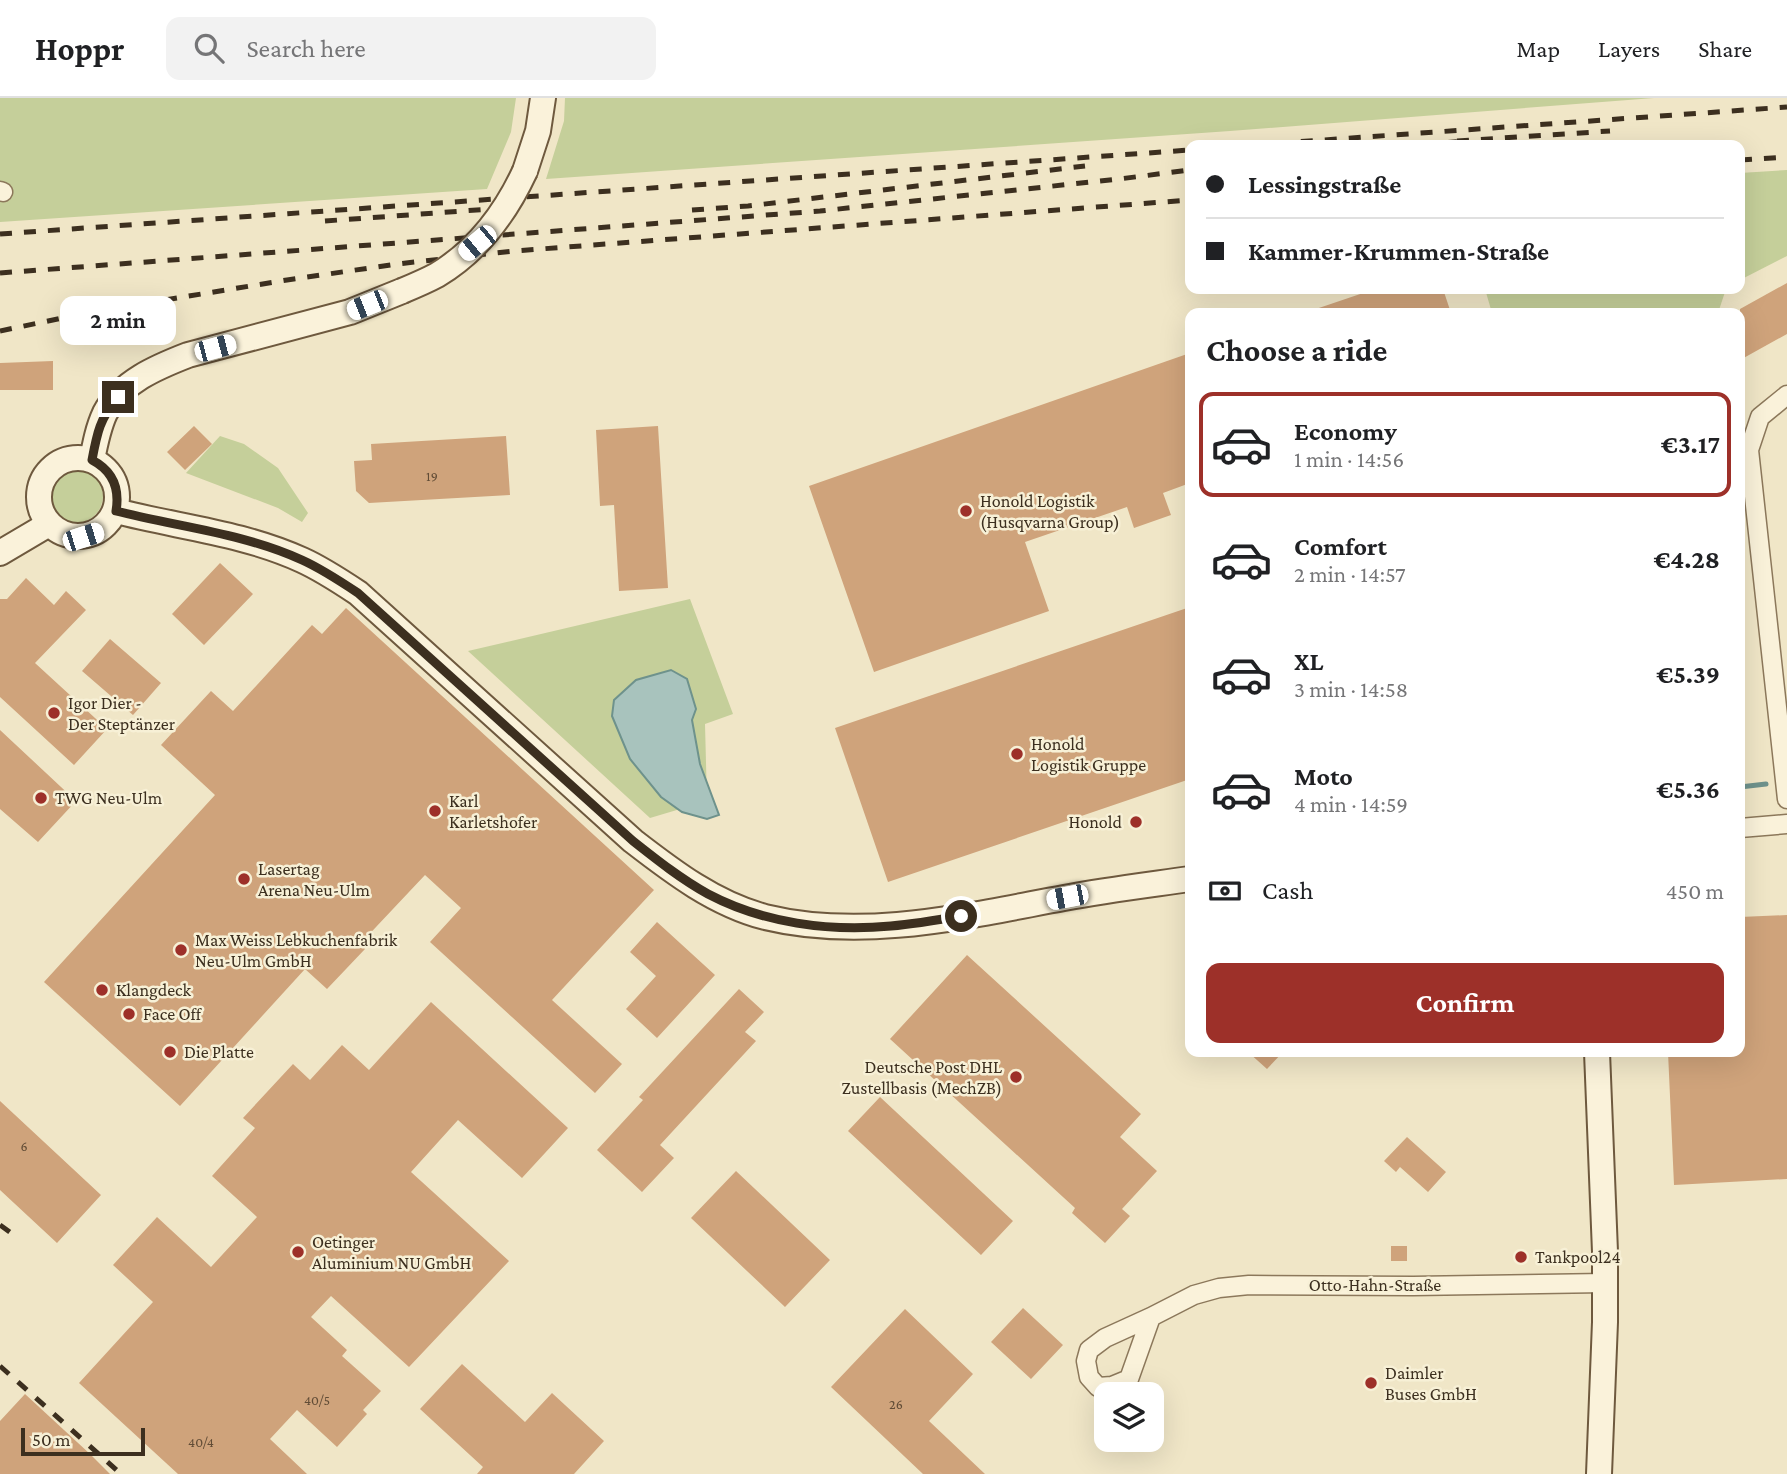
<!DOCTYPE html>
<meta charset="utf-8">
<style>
body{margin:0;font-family:"Crimson Pro",serif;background:#f2f2f2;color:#202124;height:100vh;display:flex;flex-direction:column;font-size:26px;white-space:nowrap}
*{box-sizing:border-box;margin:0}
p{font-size:23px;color:#757577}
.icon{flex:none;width:38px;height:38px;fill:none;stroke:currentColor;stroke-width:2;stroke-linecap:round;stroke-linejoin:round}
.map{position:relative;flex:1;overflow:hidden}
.side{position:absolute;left:1185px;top:210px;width:560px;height:749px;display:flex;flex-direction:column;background:#fff;border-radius:14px;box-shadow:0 7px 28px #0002}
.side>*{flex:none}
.guide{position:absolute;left:1185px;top:42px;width:560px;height:154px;border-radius:14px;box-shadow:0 7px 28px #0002;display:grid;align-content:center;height:154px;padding:0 21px;background:#fff}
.controls{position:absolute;left:1094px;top:1284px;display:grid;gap:14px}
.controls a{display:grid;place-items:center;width:70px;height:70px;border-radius:14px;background:#fff;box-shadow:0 7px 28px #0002;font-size:35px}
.scale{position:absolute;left:21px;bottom:18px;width:124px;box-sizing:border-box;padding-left:7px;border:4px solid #3c2f1f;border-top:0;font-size:19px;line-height:24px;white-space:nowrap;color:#3c2f1f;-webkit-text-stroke:5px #f7f0d6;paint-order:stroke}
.end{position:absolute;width:32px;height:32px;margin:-16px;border:9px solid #3c2f1f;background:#fff;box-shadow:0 0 0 4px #fff}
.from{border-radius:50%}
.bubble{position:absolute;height:49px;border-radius:14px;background:#fff;box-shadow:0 7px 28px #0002;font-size:23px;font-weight:700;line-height:49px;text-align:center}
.car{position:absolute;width:21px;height:42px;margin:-21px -10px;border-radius:9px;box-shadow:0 0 5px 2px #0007;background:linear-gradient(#fff 24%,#345 0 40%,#fff 0 76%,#345 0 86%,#fff 0)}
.guide b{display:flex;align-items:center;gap:24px;height:66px;font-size:26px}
.guide b+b{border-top:2px solid #e0e0e0}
.guide i{width:18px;height:18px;background:#202124}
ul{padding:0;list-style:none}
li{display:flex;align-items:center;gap:21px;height:105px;margin:0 14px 10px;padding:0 7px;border:4px solid transparent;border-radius:14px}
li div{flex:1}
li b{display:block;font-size:26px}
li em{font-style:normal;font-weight:700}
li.current{border-color:#9d3029}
li>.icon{width:63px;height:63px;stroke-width:1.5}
h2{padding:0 21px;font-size:32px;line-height:84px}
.pay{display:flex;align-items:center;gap:18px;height:77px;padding:0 21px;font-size:26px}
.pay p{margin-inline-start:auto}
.cta{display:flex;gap:14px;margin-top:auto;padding:14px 21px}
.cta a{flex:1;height:80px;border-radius:14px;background:#9d3029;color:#fff;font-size:28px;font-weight:700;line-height:80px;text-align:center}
header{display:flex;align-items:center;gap:42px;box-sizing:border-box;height:98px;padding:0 35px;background:#fff;border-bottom:2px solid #e0e0e0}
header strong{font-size:33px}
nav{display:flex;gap:38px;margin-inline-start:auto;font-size:24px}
.search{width:490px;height:63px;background:#f2f2f2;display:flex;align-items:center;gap:18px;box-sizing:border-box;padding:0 24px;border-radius:14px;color:#757577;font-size:26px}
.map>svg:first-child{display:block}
.green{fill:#c5cf9a}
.water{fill:#a8c3bd;stroke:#6e928c;stroke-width:2}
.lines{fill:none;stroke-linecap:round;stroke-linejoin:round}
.stream{stroke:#6e928c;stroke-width:5}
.building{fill:#cfa37b}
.street-casing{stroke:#8c785b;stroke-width:21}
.secondary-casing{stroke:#6e593e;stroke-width:28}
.street{stroke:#faf2da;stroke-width:18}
.secondary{stroke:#faf2da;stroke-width:24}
.rail{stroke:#3c2f1f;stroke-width:5;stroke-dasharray:12 12;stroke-linecap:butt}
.secondary-bridge-casing{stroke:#6e593e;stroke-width:28;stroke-linecap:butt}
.secondary-bridge{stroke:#faf2da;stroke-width:24}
.route{stroke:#3c2f1f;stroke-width:9}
.poi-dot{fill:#9d3029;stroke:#f7f0d6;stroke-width:2.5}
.labels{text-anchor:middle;stroke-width:5;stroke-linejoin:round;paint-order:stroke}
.number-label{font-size:14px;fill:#614c36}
.poi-label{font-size:18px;fill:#3c2f1f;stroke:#f7f0d6;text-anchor:start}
.street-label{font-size:18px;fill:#3c2f1f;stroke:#f7f0d6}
</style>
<header>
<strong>Hoppr</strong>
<div class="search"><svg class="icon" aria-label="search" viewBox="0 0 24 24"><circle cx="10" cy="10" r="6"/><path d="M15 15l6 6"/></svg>Search here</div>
<nav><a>Map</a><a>Layers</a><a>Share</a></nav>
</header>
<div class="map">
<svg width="1787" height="1376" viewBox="0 0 1787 1376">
<rect width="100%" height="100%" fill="#f0e6c7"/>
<!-- green -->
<path class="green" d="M 0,0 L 516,0 L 511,34 L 487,91 L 0,124 Z
M 565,0 L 1654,0 L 1230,33 L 546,81 L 564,23 Z
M 1787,72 L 1787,158 L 1740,182 L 1740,75 Z
M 1485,191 L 1726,191 L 1719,212 L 1714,215 L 1492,215 Z
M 220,338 L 244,346 L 278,370 L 308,415 L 302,424 L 278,410 L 186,375 Z
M49 398a27 27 0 1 1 54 0a27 27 0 1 1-54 0Z
M 690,501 L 733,616 L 705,626 L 707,703 L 650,720 L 468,553 Z"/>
<!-- water -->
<path class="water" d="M 671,572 L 687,581 L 696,611 L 692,622 L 700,666 L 719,717 L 707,721 L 682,714 L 661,699 L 630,661 L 612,618 L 614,602 L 636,582 Z"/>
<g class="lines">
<!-- stream -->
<path class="stream" d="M 1740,689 L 1766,686"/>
</g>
<!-- building -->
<path class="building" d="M 1787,185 L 1787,236 L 1740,262 L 1740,211 Z
M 1375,191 L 1443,191 L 1451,215 L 1311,215 L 1310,213 Z
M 1190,255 L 1190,385 L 1163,395 L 1171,417 L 1134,430 L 1127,409 L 1025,444 L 1049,513 L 874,574 L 809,388 Z
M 53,263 L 53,292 L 0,292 L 0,265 Z
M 194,328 L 212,346 L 185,372 L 167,354 Z
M 658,328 L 668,490 L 619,493 L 614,407 L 600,408 L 596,332 Z
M 506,338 L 510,397 L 369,405 L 356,393 L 354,363 L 372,362 L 371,346 Z
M 220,465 L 253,496 L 204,547 L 172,516 Z
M 26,480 L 54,507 L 66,493 L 86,512 L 35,565 L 107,631 L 74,667 L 0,599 L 0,501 L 7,501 Z
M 1190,509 L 1190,681 L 888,784 L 835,630 Z
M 346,510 L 654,792 L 552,902 L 622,966 L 595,995 L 430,844 L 461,810 L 425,777 L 360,846 L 365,851 L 327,891 L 305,871 L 180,1008 L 44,884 L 215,697 L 161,647 L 211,593 L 233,613 L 312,527 L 322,536 Z
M 110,541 L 161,585 L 133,617 L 82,573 Z
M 0,632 L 76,703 L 38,744 L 0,711 Z
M 1787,817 L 1787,1081 L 1674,1087 L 1668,954 L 1740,954 L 1740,819 Z
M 657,824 L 715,877 L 657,940 L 626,911 L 656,878 L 630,854 Z
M 967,857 L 1141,1016 L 1120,1039 L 1157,1073 L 1122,1111 L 1130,1118 L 1105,1145 L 1072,1115 L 1075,1110 L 890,941 Z
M 739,891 L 764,914 L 745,934 L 756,943 L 660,1047 L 674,1060 L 642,1094 L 597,1052 L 643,1002 L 639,999 Z
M 431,904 L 568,1030 L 522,1080 L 458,1022 L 411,1074 L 509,1163 L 409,1269 L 331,1198 L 311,1219 L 347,1252 L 342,1258 L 381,1293 L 363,1312 L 367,1316 L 337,1349 L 297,1312 L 270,1341 L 307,1376 L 178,1376 L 79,1285 L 153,1204 L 113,1167 L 157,1119 L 211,1169 L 257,1119 L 212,1078 L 255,1030 L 243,1020 L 293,966 L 310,982 L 342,947 L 369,972 Z
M 1248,954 L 1283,954 L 1267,971 Z
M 880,999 L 1013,1123 L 981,1157 L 848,1033 Z
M 0,1003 L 101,1097 L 57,1145 L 0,1092 Z
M 1407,1039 L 1446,1074 L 1428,1094 L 1400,1069 L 1396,1074 L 1384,1063 Z
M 736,1073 L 830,1162 L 785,1209 L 691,1120 Z
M 1391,1148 L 1407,1148 L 1407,1163 L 1391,1163 Z
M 1023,1210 L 1063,1247 L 1031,1281 L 991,1244 Z
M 905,1211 L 973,1276 L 929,1323 L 985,1376 L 923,1376 L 831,1289 Z
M 462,1266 L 525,1324 L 552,1295 L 604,1343 L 574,1376 L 477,1376 L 483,1369 L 420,1311 Z
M 25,1296 L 90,1356 L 110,1376 L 0,1376 L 0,1323 Z"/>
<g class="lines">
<defs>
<path id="street" d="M 0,93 L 3,94
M 1787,297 L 1760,319 L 1749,352 L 1787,701
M 1740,730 L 1787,726
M 1151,1219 L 1129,1281 L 1112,1288 L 1098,1289 L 1089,1279 L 1086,1263 L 1089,1252 L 1105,1240 L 1151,1219 L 1194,1197 L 1219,1190 L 1249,1187 L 1413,1188 L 1605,1185"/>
<path id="secondary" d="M 525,73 L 538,33 L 543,0
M39 399a39 39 0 1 1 78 0a39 39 0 1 1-78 0Z
M 92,362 C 95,346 98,330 105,315 C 121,284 157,269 188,257 L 350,214 L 402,193
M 116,413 C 178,429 243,435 302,462 C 322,471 340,483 358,495 L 633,743 C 673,774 715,806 765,819 C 864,843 966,818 1064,800 C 1106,792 1148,787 1190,781
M 0,455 L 49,426
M 1597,954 L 1605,1154 L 1605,1224 L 1599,1376"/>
</defs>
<!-- street casing -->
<use href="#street" class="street-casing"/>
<!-- secondary casing -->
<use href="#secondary" class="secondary-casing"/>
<!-- street -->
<use href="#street" class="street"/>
<!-- secondary -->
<use href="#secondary" class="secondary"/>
<!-- rail -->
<path class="rail" d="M 1457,43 L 1610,33
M 1253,47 L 1787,9
M 1421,47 L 1465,43
M 1740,62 L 1787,59
M 692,112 L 748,108 L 1085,68
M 325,123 L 517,109
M 0,136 L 1190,52
M 0,175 L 820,113 L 1119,81 L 1190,72
M 0,233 L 91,214 L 287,182 L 397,166 L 514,153 L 1190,102
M 0,1127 L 11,1135
M 0,1268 L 121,1376"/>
<defs>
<path id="secondary-bridge" d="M 402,193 C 414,188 426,183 437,177 C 477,153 506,114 525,73"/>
</defs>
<!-- secondary-bridge casing -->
<use href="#secondary-bridge" class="secondary-bridge-casing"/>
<!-- secondary-bridge -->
<use href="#secondary-bridge" class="secondary-bridge"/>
</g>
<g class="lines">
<!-- route -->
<path class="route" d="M 118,299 C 100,320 97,335 92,362 C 113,373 120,390 116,413 C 178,429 243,435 302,462 C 322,471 340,483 358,495 L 633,743 C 657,762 681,781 708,796 C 763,825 829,834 891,828 C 914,826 938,822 961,818"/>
</g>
<!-- markers -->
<g class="poi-dot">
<circle cx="966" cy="413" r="7"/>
<circle cx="54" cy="615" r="7"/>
<circle cx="1017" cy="656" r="7"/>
<circle cx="41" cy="700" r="7"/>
<circle cx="435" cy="713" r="7"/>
<circle cx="1136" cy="724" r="7"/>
<circle cx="244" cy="781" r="7"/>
<circle cx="181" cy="852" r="7"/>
<circle cx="102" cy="892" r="7"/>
<circle cx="129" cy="916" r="7"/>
<circle cx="170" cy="954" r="7"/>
<circle cx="1016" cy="979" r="7"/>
<circle cx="298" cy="1154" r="7"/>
<circle cx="1521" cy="1159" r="7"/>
<circle cx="1371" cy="1285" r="7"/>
</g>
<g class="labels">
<!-- number labels -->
<g class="number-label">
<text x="432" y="383">19</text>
<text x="24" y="1053">6</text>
<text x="317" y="1307">40/5</text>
<text x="896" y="1311">26</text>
<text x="201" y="1349">40/4</text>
</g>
<!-- poi labels -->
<g class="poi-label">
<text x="980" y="409">Honold Logistik<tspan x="980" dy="21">(Husqvarna Group)</tspan></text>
<text x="68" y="611">Igor Dier -<tspan x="68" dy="21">Der Steptänzer</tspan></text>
<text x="1031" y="652">Honold<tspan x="1031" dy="21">Logistik Gruppe</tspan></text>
<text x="55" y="706">TWG Neu-Ulm</text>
<text x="449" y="709">Karl<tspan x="449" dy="21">Karletshofer</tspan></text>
<text x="1122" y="730" text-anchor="end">Honold</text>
<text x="258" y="777">Lasertag<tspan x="258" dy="21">Arena Neu-Ulm</tspan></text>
<text x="195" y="848">Max Weiss Lebkuchenfabrik<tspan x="195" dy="21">Neu-Ulm GmbH</tspan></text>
<text x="116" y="898">Klangdeck</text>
<text x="143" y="922">Face Off</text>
<text x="184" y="960">Die Platte</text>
<text x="1002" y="975" text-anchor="end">Deutsche Post DHL<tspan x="1002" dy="21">Zustellbasis (MechZB)</tspan></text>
<text x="312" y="1150">Oetinger<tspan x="312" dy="21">Aluminium NU GmbH</tspan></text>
<text x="1535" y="1165">Tankpool24</text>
<text x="1385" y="1281">Daimler<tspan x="1385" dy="21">Buses GmbH</tspan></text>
</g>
<!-- street labels -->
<g class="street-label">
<text x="1375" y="1193">Otto-Hahn-Straße</text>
</g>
</g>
</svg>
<div class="controls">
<a><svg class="icon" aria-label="layers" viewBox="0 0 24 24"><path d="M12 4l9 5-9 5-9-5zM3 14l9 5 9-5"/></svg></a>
</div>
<div class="scale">50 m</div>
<i class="end from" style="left:961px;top:818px"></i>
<i class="end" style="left:118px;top:299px"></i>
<div class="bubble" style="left:60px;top:198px;width:116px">2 min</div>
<i class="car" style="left:477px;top:145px;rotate:230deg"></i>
<i class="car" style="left:367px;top:207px;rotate:248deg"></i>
<i class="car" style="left:215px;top:250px;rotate:75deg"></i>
<i class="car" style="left:83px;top:439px;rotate:72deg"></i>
<i class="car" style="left:1067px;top:799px;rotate:259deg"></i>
<div class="guide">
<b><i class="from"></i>Lessingstraße</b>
<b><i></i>Kammer-Krummen-Straße</b>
</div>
<section class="side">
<h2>Choose a ride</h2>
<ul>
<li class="current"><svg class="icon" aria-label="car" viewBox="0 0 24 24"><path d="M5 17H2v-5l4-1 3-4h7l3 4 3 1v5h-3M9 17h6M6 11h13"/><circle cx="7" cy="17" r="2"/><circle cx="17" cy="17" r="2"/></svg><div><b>Economy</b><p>1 min · 14:56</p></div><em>€3.17</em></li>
<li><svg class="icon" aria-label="car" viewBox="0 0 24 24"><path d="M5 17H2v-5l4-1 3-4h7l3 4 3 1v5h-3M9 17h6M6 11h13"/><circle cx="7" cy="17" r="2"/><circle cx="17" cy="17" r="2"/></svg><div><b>Comfort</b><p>2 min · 14:57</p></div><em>€4.28</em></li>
<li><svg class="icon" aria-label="car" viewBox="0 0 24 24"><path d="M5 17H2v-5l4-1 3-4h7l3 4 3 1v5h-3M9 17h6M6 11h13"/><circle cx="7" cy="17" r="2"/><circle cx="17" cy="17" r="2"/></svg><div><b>XL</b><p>3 min · 14:58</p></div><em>€5.39</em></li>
<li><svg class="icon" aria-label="car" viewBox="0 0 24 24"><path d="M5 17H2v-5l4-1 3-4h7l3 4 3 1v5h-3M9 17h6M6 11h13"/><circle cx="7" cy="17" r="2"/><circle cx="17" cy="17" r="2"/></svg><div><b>Moto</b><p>4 min · 14:59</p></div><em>€5.36</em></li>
</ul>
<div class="pay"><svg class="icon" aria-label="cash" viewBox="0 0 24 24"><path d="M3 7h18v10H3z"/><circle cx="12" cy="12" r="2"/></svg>Cash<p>450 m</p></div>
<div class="cta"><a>Confirm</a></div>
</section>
</div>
